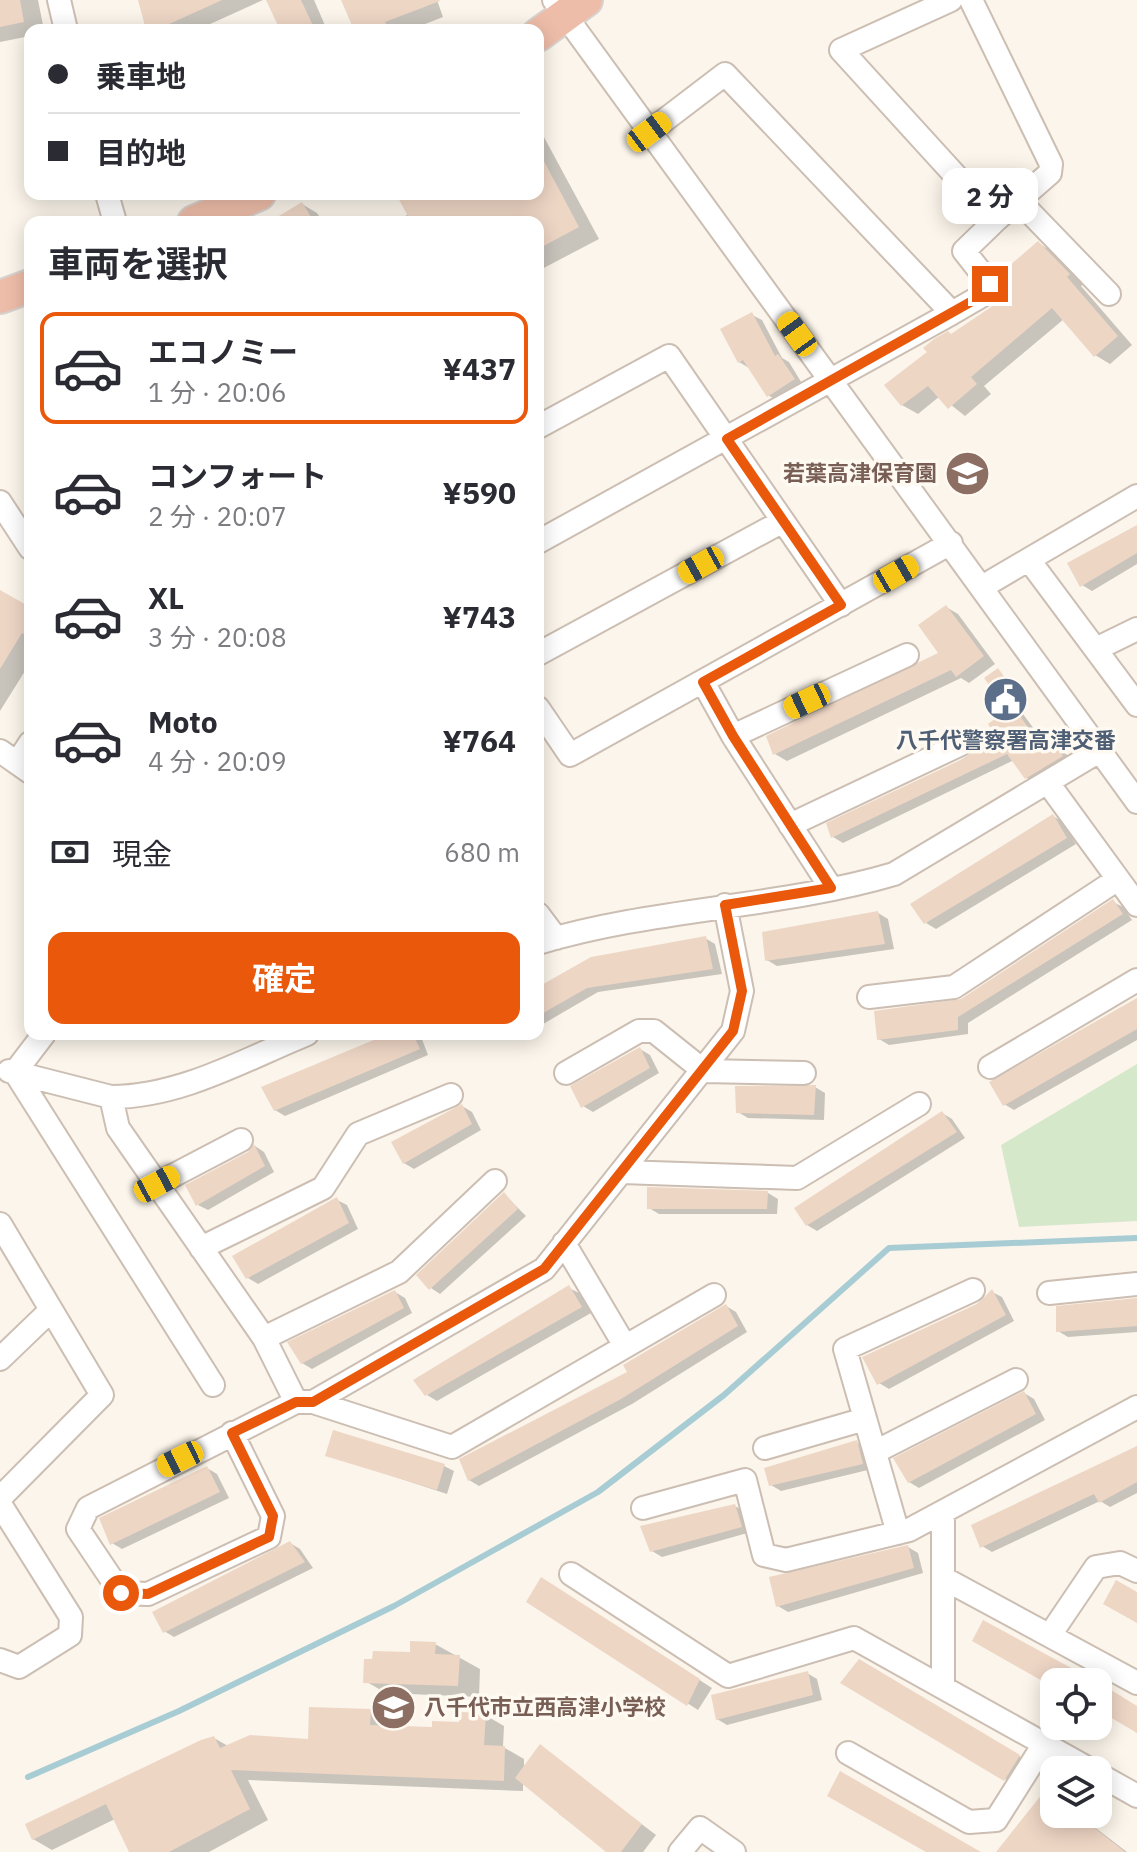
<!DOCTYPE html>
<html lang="ja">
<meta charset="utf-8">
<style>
body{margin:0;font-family:"IBM Plex Sans","Noto Sans JP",sans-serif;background:#f2f2f3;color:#2b2b33;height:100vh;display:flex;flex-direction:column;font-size:30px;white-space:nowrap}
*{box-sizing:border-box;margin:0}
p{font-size:26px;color:#7c7c81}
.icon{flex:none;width:44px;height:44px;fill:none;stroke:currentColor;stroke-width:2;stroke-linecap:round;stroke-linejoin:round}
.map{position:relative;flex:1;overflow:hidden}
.panel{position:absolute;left:24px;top:216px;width:520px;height:824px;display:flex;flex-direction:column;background:#fff;border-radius:16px;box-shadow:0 4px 20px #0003}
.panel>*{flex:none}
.banner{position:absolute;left:24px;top:24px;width:520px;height:176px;border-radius:16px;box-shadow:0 4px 20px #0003;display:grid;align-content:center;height:176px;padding:0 24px;background:#fff}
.fabs{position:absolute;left:1040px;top:1668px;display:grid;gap:16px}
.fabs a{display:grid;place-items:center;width:72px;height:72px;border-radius:16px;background:#fff;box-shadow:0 4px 20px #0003;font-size:40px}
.end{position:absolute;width:36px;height:36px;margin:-18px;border:10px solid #ea580c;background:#fff;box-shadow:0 0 0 4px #fff}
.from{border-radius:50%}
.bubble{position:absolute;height:56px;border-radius:16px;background:#fff;box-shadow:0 4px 20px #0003;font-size:26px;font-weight:700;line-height:56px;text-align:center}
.car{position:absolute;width:24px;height:48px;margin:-24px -12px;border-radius:10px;box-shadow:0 0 6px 2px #0007;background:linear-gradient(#f5c518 24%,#345 0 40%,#f5c518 0 76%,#345 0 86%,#f5c518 0)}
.banner b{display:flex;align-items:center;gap:28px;height:76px;font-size:30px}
.banner b+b{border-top:2px solid #e1e1e2}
.banner i{width:20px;height:20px;background:#2b2b33}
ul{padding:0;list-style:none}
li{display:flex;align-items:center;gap:24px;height:112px;margin:0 16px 12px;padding:0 8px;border:4px solid transparent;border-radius:16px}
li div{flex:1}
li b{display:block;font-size:30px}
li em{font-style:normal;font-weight:700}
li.active{border-color:#ea580c}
li>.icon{width:72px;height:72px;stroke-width:1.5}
h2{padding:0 24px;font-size:36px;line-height:96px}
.pay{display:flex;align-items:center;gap:20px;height:88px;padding:0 24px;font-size:30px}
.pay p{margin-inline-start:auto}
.action{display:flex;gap:16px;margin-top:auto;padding:16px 24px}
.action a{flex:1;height:92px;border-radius:16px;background:#ea580c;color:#fff;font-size:32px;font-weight:700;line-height:92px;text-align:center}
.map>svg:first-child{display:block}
.green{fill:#d6e8ca}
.shadow{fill:#0003}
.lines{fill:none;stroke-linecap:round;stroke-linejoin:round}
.stream{stroke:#a8ccd4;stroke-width:6}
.building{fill:#eed6c5}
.minor-casing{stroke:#ccbeb2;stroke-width:26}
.highway-casing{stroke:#d8d2ce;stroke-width:36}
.minor{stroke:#fff;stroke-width:22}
.highway{stroke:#eebda9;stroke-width:32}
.route{stroke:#ea580c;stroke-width:10}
.labels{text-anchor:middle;stroke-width:7;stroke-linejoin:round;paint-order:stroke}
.education-label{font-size:22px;font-weight:bold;fill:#785e54;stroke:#fef9f1;text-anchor:end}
.service-label{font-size:22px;font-weight:bold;fill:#4e5e75;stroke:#fef9f1}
</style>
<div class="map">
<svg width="1137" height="1852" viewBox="0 0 1137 1852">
<rect width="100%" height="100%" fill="#fbf5eb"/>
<!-- green -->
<path class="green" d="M 1137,1064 L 1137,1221 L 1019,1227 L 1001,1145 Z"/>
<!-- shadow -->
<path class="shadow" d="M 0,0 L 38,0 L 44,30 L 30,30 L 30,36 L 0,42 Z
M 139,0 L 263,0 L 197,30 L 149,30 Z
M 269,0 L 314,0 L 327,30 L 282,30 Z
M 343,0 L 437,0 L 443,17 L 410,30 L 356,30 Z
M 538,126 L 599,239 L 538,271 L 538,222 L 394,222 L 409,214 L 398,194 L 538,194 Z
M 302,204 L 317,213 L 323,222 L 273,222 Z
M 1038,243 L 1053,252 L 1084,284 L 1081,286 L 1132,345 L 1110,364 L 1095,355 L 1064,319 L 984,386 L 991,394 L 965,416 L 940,396 L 918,414 L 902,405 L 952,336 L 992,308 Z
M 752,315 L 762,320 L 782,358 L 789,362 L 803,385 L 778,401 L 768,395 L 749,368 L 739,362 Z
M 1137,527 L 1137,564 L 1092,591 L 1082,585 Z
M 0,593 L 30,609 L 30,663 L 0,711 Z
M 946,607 L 958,614 L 995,664 L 969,683 L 961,678 L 787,761 L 775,754 L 941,654 Z
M 998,671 L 1013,688 L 1002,696 L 998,694 Z
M 1013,708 L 1023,714 L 1037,733 L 1042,729 L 1052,735 L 1072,762 L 1037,783 L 1027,778 L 1014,760 L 843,843 L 833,837 L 999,737 Z
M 1053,816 L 1063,822 L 1076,844 L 936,929 L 926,923 Z
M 1113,902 L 1123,907 L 1132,920 L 968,1023 L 968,1034 L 889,1045 L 879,1039 L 962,1001 Z
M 878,913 L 888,919 L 894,949 L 777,966 L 767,960 Z
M 705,938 L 715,944 L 722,974 L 598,992 L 538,1027 L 538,990 Z
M 1137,1000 L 1137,1040 L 1014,1110 L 1004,1104 Z
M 393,1034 L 420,1034 L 428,1055 L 285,1116 L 275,1110 Z
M 640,1049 L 650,1055 L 659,1073 L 593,1112 L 583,1106 Z
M 815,1087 L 825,1093 L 824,1120 L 748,1118 L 738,1112 Z
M 462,1106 L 472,1112 L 481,1130 L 414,1169 L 404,1163 Z
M 942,1113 L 952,1119 L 965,1138 L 817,1231 L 807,1225 Z
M 255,1146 L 264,1152 L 274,1172 L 208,1210 L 198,1205 Z
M 768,1193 L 778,1199 L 777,1214 L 659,1214 L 649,1208 Z
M 504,1194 L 526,1216 L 440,1294 L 431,1288 Z
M 337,1200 L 347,1205 L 358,1229 L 258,1284 L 248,1278 Z
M 569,1288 L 579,1293 L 591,1313 L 437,1401 L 427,1395 Z
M 395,1292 L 405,1298 L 412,1313 L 312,1369 L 302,1363 Z
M 992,1292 L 1002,1297 L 1014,1321 L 889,1389 L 879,1383 Z
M 1137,1301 L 1137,1332 L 1068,1337 L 1058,1331 Z
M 726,1306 L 736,1312 L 747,1332 L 632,1404 L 479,1486 L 469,1480 Z
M 1024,1393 L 1034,1399 L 1045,1420 L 919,1488 L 909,1482 Z
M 856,1442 L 866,1448 L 872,1469 L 781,1491 L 771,1485 Z
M 1137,1448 L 1137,1493 L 1110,1507 L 1100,1501 L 992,1552 L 982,1546 Z
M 328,1455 L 444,1466 L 454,1471 L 447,1494 Z
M 207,1468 L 217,1474 L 229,1498 L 122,1549 L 112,1543 Z
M 735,1506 L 745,1512 L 751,1532 L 662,1557 L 652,1551 Z
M 290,1543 L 300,1549 L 313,1568 L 174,1637 L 164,1631 Z
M 908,1547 L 918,1553 L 923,1573 L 788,1612 L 778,1606 Z
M 552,1585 L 712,1688 L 698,1710 L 529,1602 Z
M 435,1644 L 480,1669 L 479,1697 L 386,1693 L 365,1681 Z
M 869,1667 L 1029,1762 L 1015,1785 L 843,1683 Z
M 807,1673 L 817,1679 L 822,1700 L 727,1725 L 717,1719 Z
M 370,1711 L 390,1722 L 389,1728 L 433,1729 L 485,1715 L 504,1726 L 503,1747 L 524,1759 L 524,1769 L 540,1747 L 656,1835 L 643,1852 L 610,1852 L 559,1814 L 562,1810 L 523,1782 L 523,1791 L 248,1780 L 268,1820 L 209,1852 L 131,1852 L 115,1819 L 52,1850 L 33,1839 L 214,1738 L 228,1746 L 310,1741 Z
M 1054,1782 L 1054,1814 L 1094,1814 L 1088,1822 L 1127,1852 L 998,1852 Z"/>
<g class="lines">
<!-- stream -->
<path class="stream" d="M 28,1777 L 179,1711 L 394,1606 L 598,1492 L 724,1395 L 889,1248 L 1137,1238"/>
</g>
<!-- building -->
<path class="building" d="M 0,0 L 20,0 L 24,22 L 0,27 Z
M 138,0 L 222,0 L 156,30 L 146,30 Z
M 266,0 L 301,0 L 315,30 L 280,30 Z
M 341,0 L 439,0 L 440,1 L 385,22 L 389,30 L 354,30 Z
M 538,150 L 579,227 L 538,249 L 538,222 L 411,222 L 396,194 L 538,194 Z
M 302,202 L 314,222 L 269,222 Z
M 1038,241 L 1070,274 L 1067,277 L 1118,336 L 1094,357 L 1052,308 L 971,377 L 977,384 L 948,409 L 928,386 L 901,406 L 884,385 L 927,352 L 923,348 L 934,339 L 948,331 L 951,334 L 991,307 L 1006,287 L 1000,274 Z
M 752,312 L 775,356 L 778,354 L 795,379 L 767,397 L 743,360 L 738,363 L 720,329 Z
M 1137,525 L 1137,553 L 1080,587 L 1067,563 Z
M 0,590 L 30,607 L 30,637 L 22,633 L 0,669 Z
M 946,605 L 984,656 L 956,677 L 951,670 L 773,755 L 766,736 L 938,653 L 918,625 Z
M 998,668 L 1010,685 L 996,695 L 984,678 Z
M 1013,706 L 1032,733 L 1042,727 L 1063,756 L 1025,779 L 1007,754 L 831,838 L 826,823 L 967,757 L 975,746 L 996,736 L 988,724 Z
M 1053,814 L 1067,838 L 924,924 L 910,904 Z
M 1113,899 L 1123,914 L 958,1017 L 958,1030 L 877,1040 L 874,1011 L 961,999 Z
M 878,911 L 885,944 L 765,961 L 762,932 Z
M 706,936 L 713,969 L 587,988 L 538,1016 L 538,987 L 591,957 Z
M 1137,998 L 1137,1029 L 1003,1106 L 989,1082 Z
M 388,1034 L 413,1034 L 420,1049 L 274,1111 L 261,1087 Z
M 640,1047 L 650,1068 L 581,1108 L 570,1086 Z
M 816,1085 L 814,1115 L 736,1113 L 735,1086 Z
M 462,1104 L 472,1124 L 403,1164 L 391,1142 Z
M 942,1111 L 957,1132 L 806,1226 L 794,1208 Z
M 254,1144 L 265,1166 L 196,1206 L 185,1185 L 248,1152 Z
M 647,1187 L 768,1191 L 767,1209 L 647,1209 Z
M 504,1192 L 518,1209 L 429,1290 L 416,1275 Z
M 337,1197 L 349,1223 L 246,1279 L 232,1256 Z
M 569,1285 L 582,1307 L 425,1396 L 413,1380 Z
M 992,1289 L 1006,1315 L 877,1385 L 862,1357 L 979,1303 Z
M 395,1290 L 404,1308 L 301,1364 L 287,1342 Z
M 1137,1298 L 1137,1326 L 1056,1332 L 1056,1306 Z
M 726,1304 L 738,1326 L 621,1399 L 468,1481 L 459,1459 L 627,1372 L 623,1365 Z
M 1024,1391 L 1036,1414 L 908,1483 L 893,1458 Z
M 333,1430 L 445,1464 L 437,1490 L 325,1456 Z
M 857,1440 L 863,1464 L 769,1486 L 764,1468 Z
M 1137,1446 L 1137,1482 L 1099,1503 L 1094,1494 L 980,1548 L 971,1525 Z
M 207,1466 L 220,1492 L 110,1545 L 99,1518 Z
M 735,1504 L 742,1527 L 650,1552 L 640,1526 Z
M 290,1541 L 305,1562 L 163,1633 L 152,1612 Z
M 908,1545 L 914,1568 L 776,1607 L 769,1577 Z
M 541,1577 L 700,1679 L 687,1706 L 526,1602 Z
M 1116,1580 L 1137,1592 L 1137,1623 L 1103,1604 Z
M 983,1620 L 1097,1682 L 1044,1682 L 972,1641 Z
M 410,1641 L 436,1642 L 435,1654 L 460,1655 L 458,1686 L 363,1683 L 364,1659 L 372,1659 L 373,1651 L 410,1652 Z
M 859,1659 L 1020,1755 L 1004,1781 L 840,1683 Z
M 808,1671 L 813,1695 L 716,1720 L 711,1695 Z
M 1098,1682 L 1137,1706 L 1137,1733 L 1098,1710 Z
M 309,1707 L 371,1709 L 370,1725 L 432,1727 L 432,1721 L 459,1722 L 459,1712 L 486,1713 L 484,1745 L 505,1746 L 504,1781 L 231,1770 L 250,1809 L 169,1852 L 129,1852 L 106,1804 L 32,1840 L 25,1824 L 201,1740 L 214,1736 L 220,1748 L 250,1735 L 308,1739 Z
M 540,1744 L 642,1824 L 621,1852 L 606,1852 L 515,1778 Z
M 840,1771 L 981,1852 L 926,1852 L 827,1796 Z
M 1054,1779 L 1054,1814 L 1077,1814 L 1125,1852 L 996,1852 Z"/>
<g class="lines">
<defs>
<path id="minor" d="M 59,0 L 66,30
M 554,0 L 1137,802
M 951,0 L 841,50 L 996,220 L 1050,173 L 1051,164 L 971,0
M 107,194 L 115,222
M 1019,201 L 1109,294
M 952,313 L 983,295 L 990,284 L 964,251 L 996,220
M 538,427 L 669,356 L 841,605
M 0,502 L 30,548
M 538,542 L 952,313 L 725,74 L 649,132
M 1029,560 L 1137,705
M 982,587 L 1137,496
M 1096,649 L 1137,629
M 538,654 L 783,521
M 703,682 L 733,736 L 831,888
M 538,708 L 570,755 L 951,543
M 733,736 L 907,655
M 0,751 L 30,772
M 17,763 L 30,743
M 1048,783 L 1137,905
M 790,825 L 961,744
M 538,914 L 556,938
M 538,943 C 653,908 779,908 894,874 L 1101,750
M 869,997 L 954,987 L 1118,879
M 44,1034 L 15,1072 L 213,1385
M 307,1034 C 244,1060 180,1097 111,1097 L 118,1128 L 264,1338 L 296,1402 L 313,1402 L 544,1269 L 733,1031 L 742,991 L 725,905
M 990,1067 L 1137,980
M 9,1071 L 111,1097
M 566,1073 L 639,1031 L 654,1031 L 704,1071 L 804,1073
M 622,1172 L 797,1178 L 919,1104
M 157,1184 L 241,1140
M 0,1224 L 102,1395 L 0,1498
M 564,1243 L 625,1346
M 201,1248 L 323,1188 L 358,1134 L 451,1095
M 1049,1293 L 1137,1284
M 264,1338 L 399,1272 L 495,1181
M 0,1359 L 51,1310
M 313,1402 L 452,1447 L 714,1295
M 232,1433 L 273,1516 L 269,1537 L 148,1594 L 121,1593 L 78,1529 L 88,1508 L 296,1402
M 765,1448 L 865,1419
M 875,1452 L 1016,1380
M 0,1504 L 71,1617 L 70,1635 L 19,1667 L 0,1660
M 643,1508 L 745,1480 L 764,1555 L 786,1560 L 909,1530 L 1137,1407
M 898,1533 L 845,1349 L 973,1290
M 571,1574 L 728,1676 L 854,1638 L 1091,1770
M 943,1578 L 1137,1683
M 1050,1635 L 1096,1567 L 1120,1563 L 1137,1571
M 943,1687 L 943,1513
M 848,1753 L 969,1822 L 996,1820 L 1044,1744
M 1098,1774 L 1137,1796
M 680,1852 L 700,1828 L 734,1852"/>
<path id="highway" d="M 538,35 L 586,0
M 194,222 L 259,194
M 0,297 L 30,286"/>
</defs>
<!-- minor casing -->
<use href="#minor" class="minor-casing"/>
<!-- highway casing -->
<use href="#highway" class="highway-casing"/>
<!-- minor -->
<use href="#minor" class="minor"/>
<!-- highway -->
<use href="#highway" class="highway"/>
</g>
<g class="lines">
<!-- route -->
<path class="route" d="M 121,1593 L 148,1594 L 269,1537 L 273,1516 L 232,1433 L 296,1402 L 313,1402 L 544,1269 L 733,1031 L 742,991 L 725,905 L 831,888 L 733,736 L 703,682 L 841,605 L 727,439 L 983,295 L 990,284"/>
</g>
<!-- icons -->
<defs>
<symbol id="school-disc" viewBox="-11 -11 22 22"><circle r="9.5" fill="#8d6e63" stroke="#fef9f1"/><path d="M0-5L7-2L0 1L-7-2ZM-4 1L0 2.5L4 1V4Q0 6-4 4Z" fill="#fff"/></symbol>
<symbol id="civic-disc" viewBox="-11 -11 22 22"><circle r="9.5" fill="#5c6f8a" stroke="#fef9f1"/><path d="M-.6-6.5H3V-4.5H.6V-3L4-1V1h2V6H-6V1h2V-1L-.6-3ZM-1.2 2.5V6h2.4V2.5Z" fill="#fff"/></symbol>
</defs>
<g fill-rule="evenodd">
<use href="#school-disc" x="942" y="448" width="51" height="51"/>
<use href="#civic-disc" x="980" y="674" width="51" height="51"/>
<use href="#school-disc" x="368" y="1682" width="51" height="51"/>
</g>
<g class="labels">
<!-- education labels -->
<g class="education-label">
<text x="937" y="481">若葉高津保育園</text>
<text x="424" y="1715" text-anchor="start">八千代市立西高津小学校</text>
</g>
<!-- service labels -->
<g class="service-label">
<text x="1006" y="748">八千代警察署高津交番</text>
</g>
</g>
</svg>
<div class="fabs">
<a><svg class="icon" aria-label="locate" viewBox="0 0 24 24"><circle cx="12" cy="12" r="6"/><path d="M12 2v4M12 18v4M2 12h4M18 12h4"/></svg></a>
<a><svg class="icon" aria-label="layers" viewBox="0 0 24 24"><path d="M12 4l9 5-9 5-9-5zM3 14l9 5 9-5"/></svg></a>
</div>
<i class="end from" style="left:121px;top:1593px"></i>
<i class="end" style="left:990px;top:284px"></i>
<div class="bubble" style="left:942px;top:168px;width:96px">2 分</div>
<i class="car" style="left:649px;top:132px;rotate:53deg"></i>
<i class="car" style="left:797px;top:334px;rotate:324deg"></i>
<i class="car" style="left:701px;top:565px;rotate:241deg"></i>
<i class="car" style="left:896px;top:574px;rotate:60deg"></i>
<i class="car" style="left:807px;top:701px;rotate:245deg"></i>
<i class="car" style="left:157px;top:1184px;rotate:62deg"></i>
<i class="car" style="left:180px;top:1459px;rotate:244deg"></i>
<div class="banner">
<b><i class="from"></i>乗車地</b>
<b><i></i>目的地</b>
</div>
<section class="panel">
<h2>車両を選択</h2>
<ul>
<li class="active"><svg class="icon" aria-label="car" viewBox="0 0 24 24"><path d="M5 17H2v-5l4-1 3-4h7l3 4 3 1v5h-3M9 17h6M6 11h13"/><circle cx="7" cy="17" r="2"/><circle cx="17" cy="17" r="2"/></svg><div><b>エコノミー</b><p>1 分 · 20:06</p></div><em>¥437</em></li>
<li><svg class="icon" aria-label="car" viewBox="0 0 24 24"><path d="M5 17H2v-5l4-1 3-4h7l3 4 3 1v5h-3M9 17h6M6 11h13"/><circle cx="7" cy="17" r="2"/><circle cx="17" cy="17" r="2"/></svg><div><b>コンフォート</b><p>2 分 · 20:07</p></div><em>¥590</em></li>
<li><svg class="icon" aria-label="car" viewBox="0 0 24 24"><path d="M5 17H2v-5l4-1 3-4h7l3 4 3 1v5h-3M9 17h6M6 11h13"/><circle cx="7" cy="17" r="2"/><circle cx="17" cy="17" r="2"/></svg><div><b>XL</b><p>3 分 · 20:08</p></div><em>¥743</em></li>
<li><svg class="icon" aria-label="car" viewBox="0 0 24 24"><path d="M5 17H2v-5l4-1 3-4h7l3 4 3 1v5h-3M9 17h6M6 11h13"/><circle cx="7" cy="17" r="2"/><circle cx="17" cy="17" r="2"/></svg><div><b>Moto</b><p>4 分 · 20:09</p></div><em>¥764</em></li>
</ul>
<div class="pay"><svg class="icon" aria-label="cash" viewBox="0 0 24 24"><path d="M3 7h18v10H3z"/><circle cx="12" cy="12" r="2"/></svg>現金<p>680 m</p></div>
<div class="action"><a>確定</a></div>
</section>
</div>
